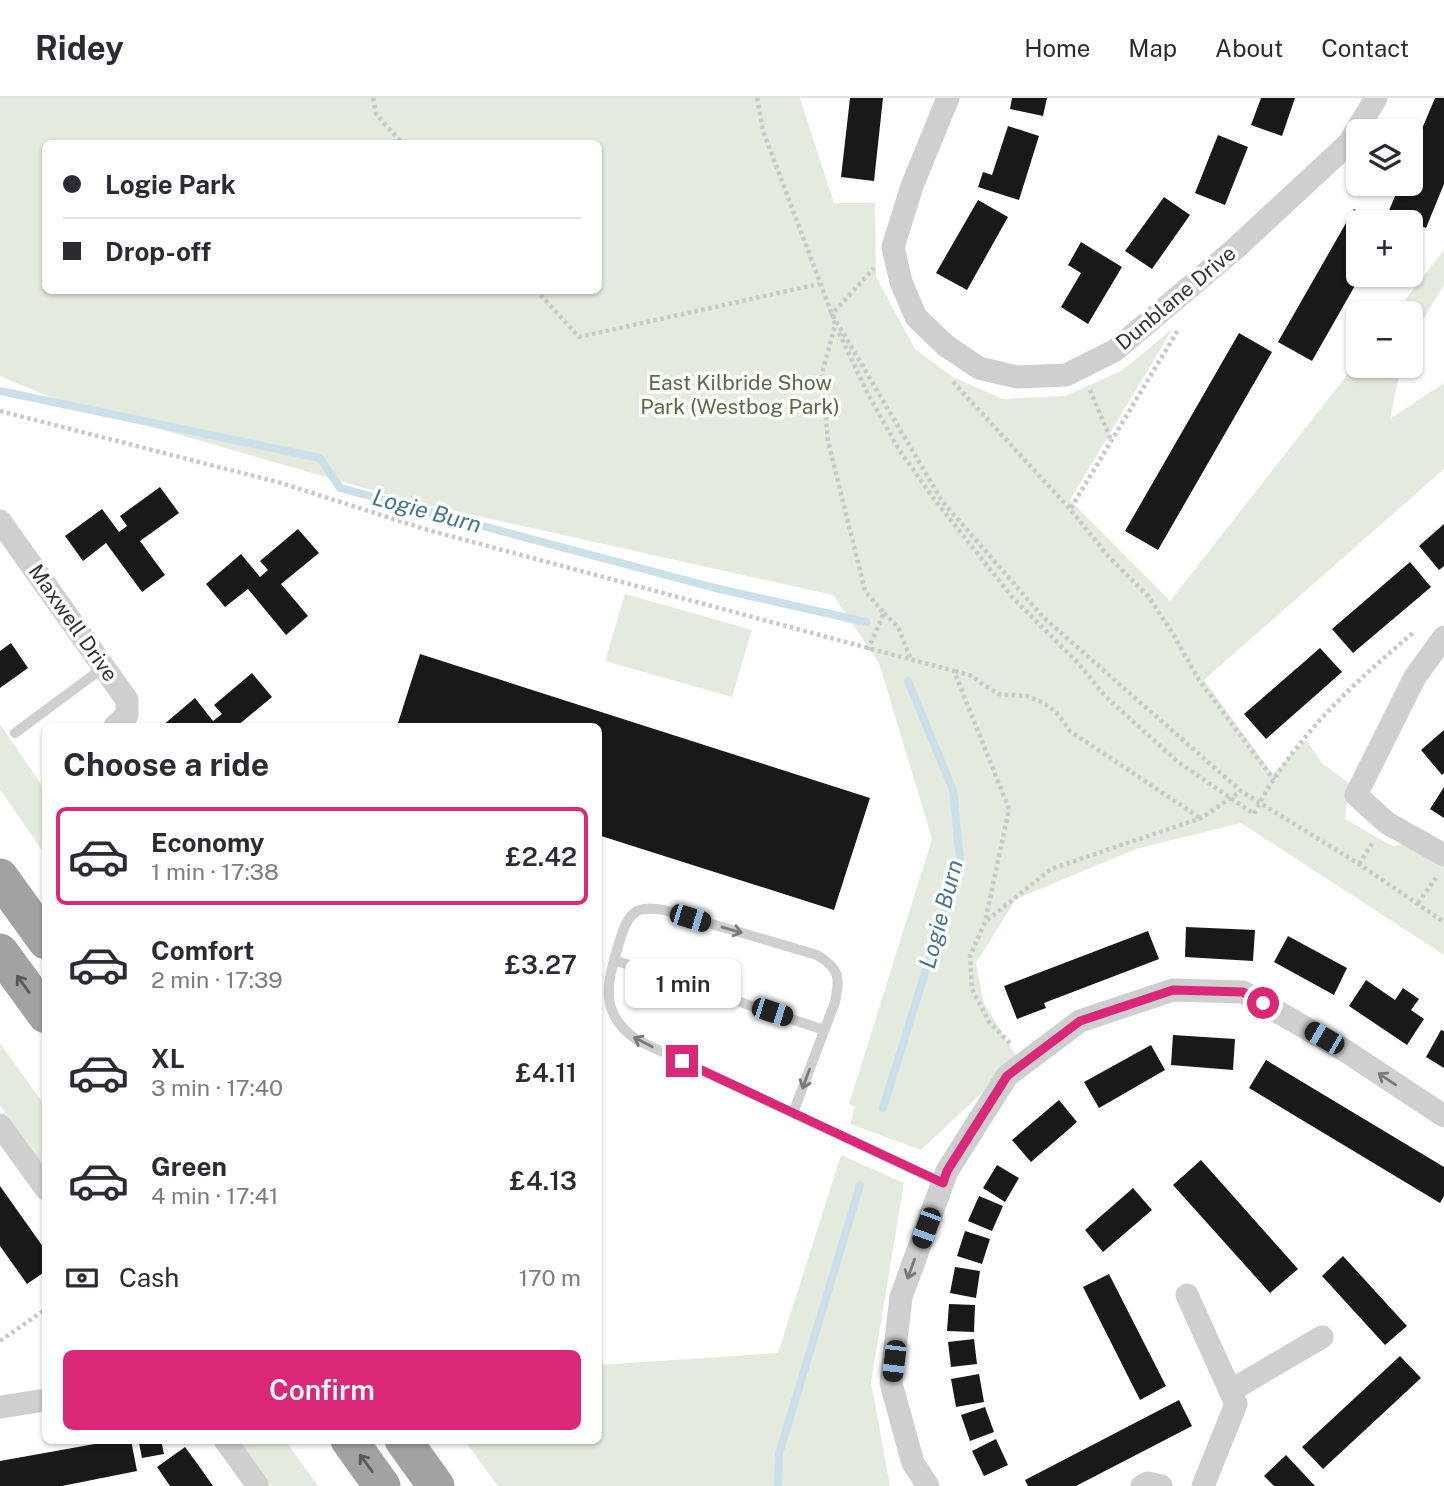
<!DOCTYPE html>
<meta charset="utf-8">
<style>
body{margin:0;font-family:"Public Sans",sans-serif;background:#f7f7f7;color:#2b2b33;height:100vh;display:flex;flex-direction:column;font-size:26px;white-space:nowrap}
*{box-sizing:border-box;margin:0}
p{font-size:23px;color:#7c7c81}
.icon{flex:none;width:38px;height:38px;fill:none;stroke:currentColor;stroke-width:2;stroke-linecap:round;stroke-linejoin:round}
.map{position:relative;flex:1;overflow:hidden}
.side{position:absolute;left:42px;top:625px;width:560px;height:721px;display:flex;flex-direction:column;background:#fff;border-radius:10px;box-shadow:0 2px 5px #0004}
.side>*{flex:none}
.hud{position:absolute;left:42px;top:42px;width:560px;height:154px;border-radius:10px;box-shadow:0 2px 5px #0004;display:grid;align-content:center;height:154px;padding:0 21px;background:#fff}
.buttons{position:absolute;left:1346px;top:21px;display:grid;gap:14px}
.buttons a{display:grid;place-items:center;width:77px;height:77px;border-radius:10px;background:#fff;box-shadow:0 2px 5px #0004;font-size:35px}
.end{position:absolute;width:32px;height:32px;margin:-16px;border:9px solid #db2777;background:#fff;box-shadow:0 0 0 4px #fff}
.from{border-radius:50%}
.bubble{position:absolute;height:49px;border-radius:10px;background:#fff;box-shadow:0 2px 5px #0004;font-size:23px;font-weight:600;line-height:49px;text-align:center}
.car{position:absolute;width:21px;height:42px;margin:-21px -10px;border-radius:9px;box-shadow:0 0 5px 2px #0007;background:linear-gradient(#222 24%,#8ab4d8 0 40%,#222 0 76%,#8ab4d8 0 86%,#222 0)}
.hud b{display:flex;align-items:center;gap:24px;height:66px;font-size:26px}
.hud b+b{border-top:2px solid #e1e1e2}
.hud i{width:18px;height:18px;background:#2b2b33}
ul{padding:0;list-style:none}
li{display:flex;align-items:center;gap:21px;height:98px;margin:0 14px 10px;padding:0 7px;border:4px solid transparent;border-radius:10px}
li div{flex:1}
li b{display:block;font-size:26px}
li em{font-style:normal;font-weight:600}
li.on{border-color:#db2777}
li>.icon{width:63px;height:63px;stroke-width:1.5}
h2{padding:0 21px;font-size:32px;line-height:84px}
.pay{display:flex;align-items:center;gap:18px;height:77px;padding:0 21px;font-size:26px}
.pay p{margin-inline-start:auto}
.button{display:flex;gap:14px;margin-top:auto;padding:14px 21px}
.button a{flex:1;height:80px;border-radius:10px;background:#db2777;color:#fff;font-size:28px;font-weight:600;line-height:80px;text-align:center}
header{display:flex;align-items:center;gap:42px;box-sizing:border-box;height:98px;padding:0 35px;background:#fff;border-bottom:2px solid #e1e1e2}
header strong{font-size:33px}
nav{display:flex;gap:38px;margin-inline-start:auto;font-size:24px}
.map>svg:first-child{display:block}
.green{fill:#e5eade;fill-rule:evenodd}
.lines{fill:none;stroke-linecap:round;stroke-linejoin:round}
.stream{stroke:#cce0e9;stroke-width:8}
.building{fill:#191919}
.path{stroke:#c9c9c9;stroke-width:4.5;stroke-dasharray:3.5 3.5;stroke-linecap:butt}
.service{stroke:#cfcfcf;stroke-width:10}
.minor{stroke:#cfcfcf;stroke-width:23}
.trunk{stroke:#a2a2a2;stroke-width:37}
.oneway{stroke:#797979}
.oneway2{stroke:#595959}
.route{stroke:#db2777;stroke-width:9}
.labels{text-anchor:middle;stroke-width:7;stroke-linejoin:round;paint-order:stroke}
.street-label{font-size:21px;fill:#323232;stroke:#fff}
.park-label{font-size:21px;fill:#576b41;stroke:#fff}
.water-label{font-size:23px;font-style:italic;fill:#437690;stroke:#fff}
</style>
<header>
<strong>Ridey</strong>
<nav><a>Home</a><a>Map</a><a>About</a><a>Contact</a></nav>
</header>
<div class="map">
<svg width="1444" height="1388" viewBox="0 0 1444 1388">
<rect width="100%" height="100%" fill="#fff"/>
<!-- green -->
<path class="green" d="M 0,0 L 800,0 L 834,105 L 875,105 L 876,179 L 915,251 L 953,279 L 1003,301 L 1065,298 L 1123,272 L 1173,230 L 1070,402 L 1170,503 L 1358,263 L 1358,268 L 1401,268 L 1390,321 L 1444,285 L 1444,371 L 1204,582 L 1273,676 L 1306,642 L 1322,665 L 1349,685 L 1345,721 L 1392,748 L 1419,743 L 1444,757 L 1444,857 L 1241,725 L 1136,751 L 1016,801 L 976,865 L 984,905 L 1018,961 L 921,1052 L 850,1026 L 855,1009 L 849,1006 L 932,741 L 879,565 L 833,497 L 406,402 L 52,300 L 0,278 ZM 46,46 L 598,46 L 598,192 L 46,192 Z
M 1444,152 L 1444,187 L 1411,241 L 1410,215 L 1395,215 Z
M 625,496 L 752,532 L 732,599 L 605,563 Z
M 0,626 L 45,692 L 45,757 L 0,691 Z
M 0,945 L 45,1008 L 45,1071 L 0,1007 Z
M 841,1057 L 904,1085 L 871,1284 L 890,1388 L 498,1388 L 464,1342 L 598,1342 L 599,1267 L 778,1255 Z
M 239,1342 L 285,1342 L 318,1388 L 272,1388 Z"/>
<g class="lines">
<!-- stream -->
<path class="stream" d="M 0,293 L 320,360 L 340,390 L 715,490 L 866,524
M 883,1010 L 960,762 L 953,692 L 908,583
M 778,1388 L 779,1356 L 860,1087"/>
</g>
<!-- building -->
<path class="building" d="M 850,0 L 883,0 L 874,83 L 841,79 Z
M 1012,0 L 1047,0 L 1043,18 L 1010,11 Z
M 1261,0 L 1295,0 L 1282,38 L 1251,27 Z
M 1435,0 L 1444,0 L 1444,86 L 1426,130 L 1388,115 L 1400,86 L 1410,86 L 1410,59 Z
M 1008,28 L 1039,38 L 1019,102 L 978,89 L 983,74 L 992,77 Z
M 1218,37 L 1248,49 L 1225,107 L 1195,95 Z
M 1164,99 L 1190,117 L 1152,171 L 1125,153 Z
M 978,102 L 1008,119 L 967,192 L 936,175 Z
M 1354,111 L 1378,124 L 1358,124 L 1358,177 L 1361,177 L 1312,263 L 1278,244 Z
M 1081,144 L 1122,169 L 1088,226 L 1061,209 L 1081,175 L 1068,167 Z
M 1239,235 L 1272,254 L 1158,452 L 1125,433 Z
M 160,389 L 179,415 L 140,443 L 165,477 L 142,494 L 106,445 L 83,463 L 65,438 L 102,411 L 119,434 L 127,428 L 120,418 Z
M 1444,426 L 1444,468 L 1439,472 L 1419,448 Z
M 298,431 L 319,455 L 281,486 L 308,518 L 286,537 L 248,491 L 225,509 L 206,486 L 241,456 L 260,479 L 268,472 L 260,463 Z
M 1410,464 L 1431,489 L 1353,555 L 1332,531 Z
M 11,545 L 28,570 L 0,590 L 0,553 Z
M 1320,550 L 1342,574 L 1266,641 L 1244,616 Z
M 420,556 L 870,700 L 834,812 L 598,737 L 598,628 L 397,628 Z
M 252,575 L 272,599 L 237,628 L 162,628 L 195,600 L 213,623 L 222,616 L 214,607 Z
M 1444,632 L 1444,675 L 1442,677 L 1421,652 Z
M 1444,689 L 1444,720 L 1430,711 Z
M 1186,829 L 1255,832 L 1253,863 L 1185,859 Z
M 1148,833 L 1159,861 L 1044,905 L 1046,910 L 1017,921 L 1004,888 Z
M 1288,838 L 1347,870 L 1334,897 L 1274,864 Z
M 1366,882 L 1395,902 L 1403,890 L 1419,901 L 1411,912 L 1424,921 L 1407,947 L 1349,908 Z
M 1441,932 L 1444,933 L 1444,970 L 1426,959 Z
M 1173,937 L 1235,941 L 1233,972 L 1171,967 Z
M 1151,947 L 1165,972 L 1099,1010 L 1084,984 Z
M 1266,962 L 1444,1069 L 1444,1098 L 1440,1105 L 1249,990 Z
M 1059,1002 L 1077,1024 L 1031,1064 L 1012,1042 Z
M 1201,1062 L 1298,1171 L 1270,1195 L 1173,1087 Z
M 997,1067 L 1019,1080 L 1005,1104 L 983,1090 Z
M 0,1088 L 46,1153 L 46,1173 L 27,1186 L 0,1148 Z
M 1133,1090 L 1152,1112 L 1103,1154 L 1085,1132 Z
M 979,1098 L 1003,1108 L 992,1133 L 968,1123 Z
M 965,1133 L 990,1141 L 982,1166 L 957,1158 Z
M 1343,1158 L 1407,1228 L 1385,1247 L 1322,1178 Z
M 955,1169 L 980,1173 L 976,1200 L 950,1195 Z
M 1109,1176 L 1166,1288 L 1140,1302 L 1083,1189 Z
M 949,1206 L 975,1207 L 974,1234 L 947,1233 Z
M 974,1241 L 977,1266 L 951,1269 L 948,1244 Z
M 1400,1258 L 1421,1280 L 1323,1371 L 1302,1349 Z
M 979,1276 L 984,1304 L 956,1309 L 951,1281 Z
M 1179,1302 L 1192,1328 L 1076,1388 L 1028,1388 L 1025,1382 Z
M 985,1309 L 994,1334 L 970,1343 L 961,1317 Z
M 996,1341 L 1008,1367 L 984,1378 L 972,1353 Z
M 117,1342 L 131,1342 L 137,1373 L 62,1388 L 0,1388 L 0,1363 Z
M 154,1342 L 161,1342 L 164,1356 L 142,1360 L 139,1345 Z
M 185,1349 L 199,1368 L 213,1388 L 170,1388 L 157,1369 Z
M 1286,1357 L 1315,1388 L 1274,1388 L 1264,1378 Z"/>
<g class="lines">
<!-- path -->
<path class="path" d="M 373,0 L 376,16 L 403,46
M 757,0 L 763,33 L 832,216 L 942,403 L 1043,519 L 1241,693 L 1359,766 L 1444,824
M 536,192 L 579,239 L 819,186
M 839,235 L 868,296 L 898,350 L 934,401 L 1013,500 L 1078,565 L 1105,598 L 1178,664 L 1254,716 C 1289,645 1353,585 1413,535
M 953,284 L 1070,411 L 1108,458 L 1148,498 L 1173,536 L 1199,582 L 1274,682
M 1090,292 L 1111,342
M 0,313 L 281,385 L 428,432 L 954,573 L 1009,711 L 985,824
M 1071,410 L 1178,232
M 884,515 L 898,529 L 911,562
M 868,552 L 884,515 L 865,493 L 828,343 L 822,275 L 835,227 L 832,216 L 874,170
M 955,573 L 972,578 L 982,586 L 999,596 L 1027,598 L 1044,605 L 1057,615 L 1070,633 L 1200,720
M 1359,766 L 1374,743
M 1418,805 L 1436,780
M 1010,945 L 989,924 L 972,891 L 970,858 L 985,824 L 1051,771 L 1201,720 L 1241,693
M 0,1243 L 46,1211"/>
<!-- service -->
<path class="service" d="M 15,635 L 104,569
M 614,862 L 824,932
M 793,1015 L 835,904 C 840,879 840,871 817,857 L 664,812 C 655,811 646,809 637,813 C 626,820 623,833 619,845 C 607,885 598,915 637,942 L 942,1085"/>
<!-- minor -->
<path class="minor" d="M 948,0 L 912,88 L 893,149 L 901,184 L 916,219 L 945,247 L 979,270 L 1017,279 L 1066,277 L 1114,253 L 1236,150 L 1349,45 L 1376,0
M 0,423 L 127,602 L 127,617 L 115,628
M 1444,539 L 1415,579 L 1356,697 L 1387,725 L 1444,757
M 0,1027 L 46,1091
M 1187,1197 L 1236,1306 L 1203,1388
M 1230,1293 L 1322,1239
M 1,1309 L 46,1302
M 225,1342 L 258,1388
M 928,1388 L 913,1365 L 891,1285 L 901,1199 L 947,1073 L 1007,978 L 1080,923 L 1173,892 L 1243,894 L 1344,952 L 1444,1018
M 1142,1388 L 1148,1385 L 1161,1388"/>
<!-- trunk -->
<path class="trunk" d="M 0,779 L 46,843
M 0,854 L 46,917
M 349,1342 L 382,1388
M 403,1342 L 436,1388"/>
</g>
<!-- one-way arrows -->
<defs><path id="oneway-shaft" d="M-6 0H5M1.5-3L5.5 0L1.5 3" fill="none" stroke-width="1.6" stroke-linecap="round" stroke-linejoin="round" transform="scale(1.75)"/></defs>
<g class="oneway">
<use href="#oneway-shaft" transform="translate(732 832) rotate(16)"/>
<use href="#oneway-shaft" transform="translate(643 944) rotate(-153)"/>
<use href="#oneway-shaft" transform="translate(806 981) rotate(110)"/>
<use href="#oneway-shaft" transform="translate(1387 981) rotate(-146)"/>
<use href="#oneway-shaft" transform="translate(911 1171) rotate(110)"/>
</g>
<g class="oneway2">
<use href="#oneway-shaft" transform="translate(23 886) rotate(-126)"/>
<use href="#oneway-shaft" transform="translate(366 1365) rotate(-126)"/>
</g>
<g class="lines">
<!-- route -->
<path class="route" d="M 682,963 L 943,1085 L 947,1073 L 1007,978 L 1080,923 L 1173,892 L 1243,894 L 1263,905"/>
</g>
<g class="labels">
<!-- street labels -->
<g class="street-label">
<text transform="translate(1176 200) rotate(-40)" y="7">Dunblane Drive</text>
<text transform="translate(73 525) rotate(55)" y="7">Maxwell Drive</text>
</g>
<!-- park labels -->
<g class="park-label">
<text x="740" y="292">East Kilbride Show<tspan x="740" dy="24">Park (Westbog Park)</tspan></text>
</g>
<!-- water labels -->
<g class="water-label">
<text transform="translate(427 413) rotate(15)" y="8">Logie Burn</text>
<text transform="translate(941 816) rotate(-75)" y="8">Logie Burn</text>
</g>
</g>
</svg>
<div class="buttons">
<a><svg class="icon" aria-label="layers" viewBox="0 0 24 24"><path d="M12 4l9 5-9 5-9-5zM3 14l9 5 9-5"/></svg></a>
<a>+</a>
<a>−</a>
</div>
<i class="end from" style="left:1263px;top:905px"></i>
<i class="end" style="left:682px;top:963px"></i>
<div class="bubble" style="left:625px;top:861px;width:116px">1 min</div>
<i class="car" style="left:690px;top:820px;rotate:107deg"></i>
<i class="car" style="left:772px;top:914px;rotate:108deg"></i>
<i class="car" style="left:1324px;top:940px;rotate:300deg"></i>
<i class="car" style="left:926px;top:1130px;rotate:200deg"></i>
<i class="car" style="left:894px;top:1263px;rotate:187deg"></i>
<div class="hud">
<b><i class="from"></i>Logie Park</b>
<b><i></i>Drop-off</b>
</div>
<section class="side">
<h2>Choose a ride</h2>
<ul>
<li class="on"><svg class="icon" aria-label="car" viewBox="0 0 24 24"><path d="M5 17H2v-5l4-1 3-4h7l3 4 3 1v5h-3M9 17h6M6 11h13"/><circle cx="7" cy="17" r="2"/><circle cx="17" cy="17" r="2"/></svg><div><b>Economy</b><p>1 min · 17:38</p></div><em>£2.42</em></li>
<li><svg class="icon" aria-label="car" viewBox="0 0 24 24"><path d="M5 17H2v-5l4-1 3-4h7l3 4 3 1v5h-3M9 17h6M6 11h13"/><circle cx="7" cy="17" r="2"/><circle cx="17" cy="17" r="2"/></svg><div><b>Comfort</b><p>2 min · 17:39</p></div><em>£3.27</em></li>
<li><svg class="icon" aria-label="car" viewBox="0 0 24 24"><path d="M5 17H2v-5l4-1 3-4h7l3 4 3 1v5h-3M9 17h6M6 11h13"/><circle cx="7" cy="17" r="2"/><circle cx="17" cy="17" r="2"/></svg><div><b>XL</b><p>3 min · 17:40</p></div><em>£4.11</em></li>
<li><svg class="icon" aria-label="car" viewBox="0 0 24 24"><path d="M5 17H2v-5l4-1 3-4h7l3 4 3 1v5h-3M9 17h6M6 11h13"/><circle cx="7" cy="17" r="2"/><circle cx="17" cy="17" r="2"/></svg><div><b>Green</b><p>4 min · 17:41</p></div><em>£4.13</em></li>
</ul>
<div class="pay"><svg class="icon" aria-label="cash" viewBox="0 0 24 24"><path d="M3 7h18v10H3z"/><circle cx="12" cy="12" r="2"/></svg>Cash<p>170 m</p></div>
<div class="button"><a>Confirm</a></div>
</section>
</div>
